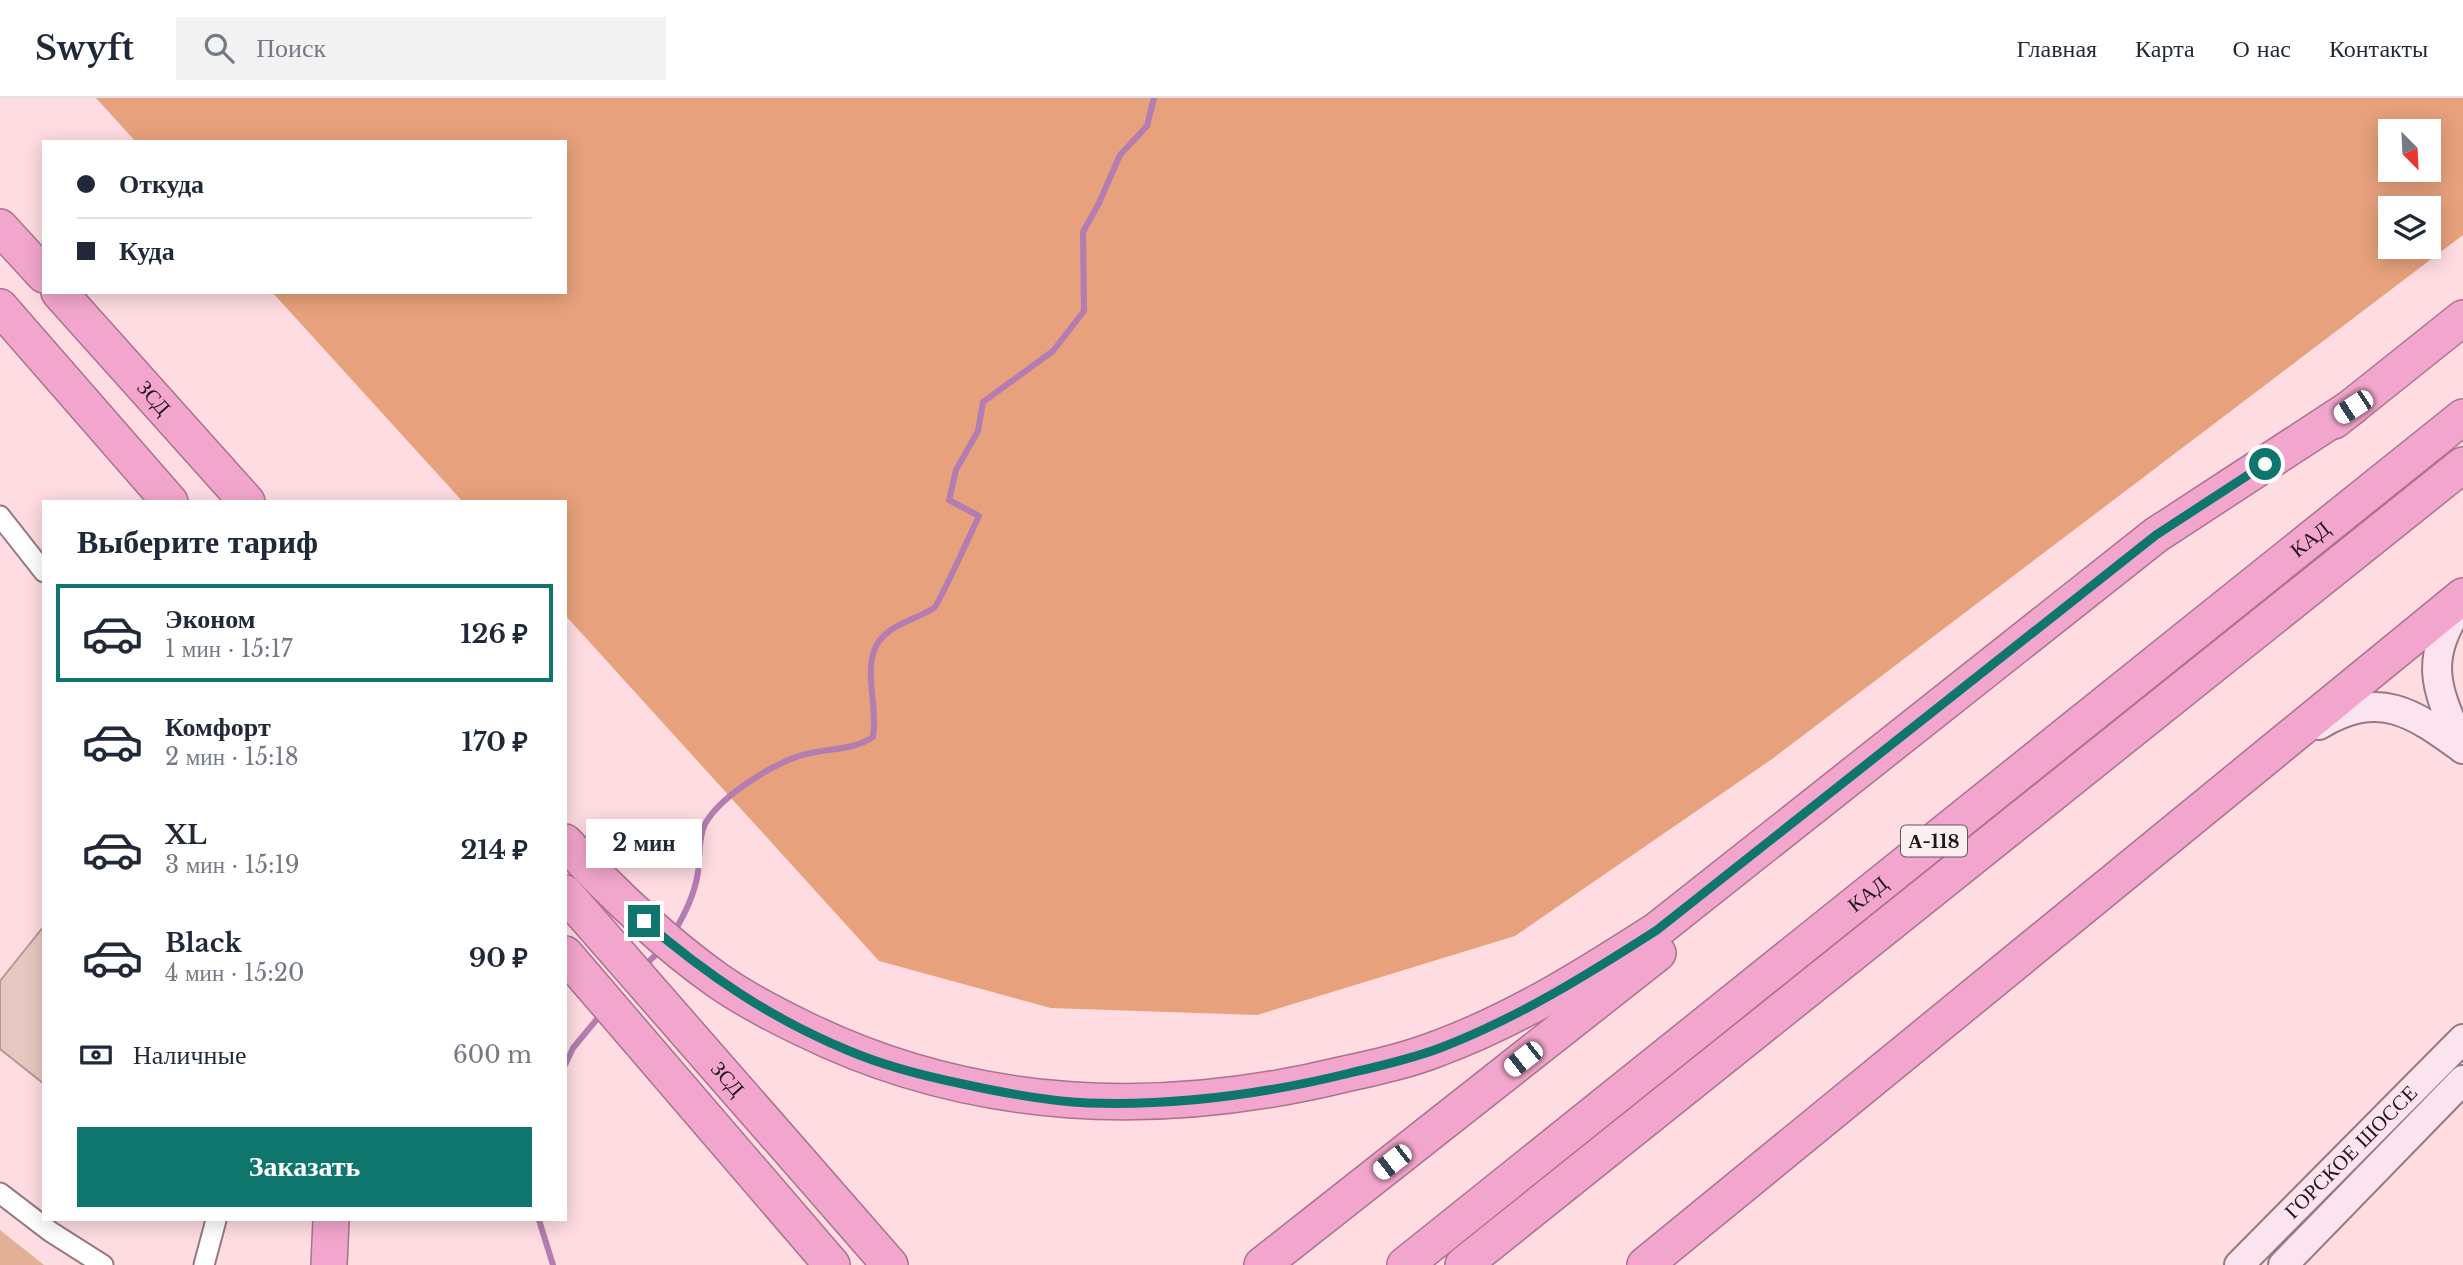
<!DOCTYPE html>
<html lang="ru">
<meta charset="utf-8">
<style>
body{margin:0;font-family:"Libre Baskerville",serif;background:#f2f2f3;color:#1f2937;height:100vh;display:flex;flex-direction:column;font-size:26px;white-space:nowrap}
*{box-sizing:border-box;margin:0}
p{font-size:23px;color:#747a83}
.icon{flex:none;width:38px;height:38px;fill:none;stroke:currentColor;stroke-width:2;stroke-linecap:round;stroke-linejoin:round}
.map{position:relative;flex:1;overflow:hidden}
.sheet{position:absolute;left:42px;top:402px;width:525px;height:721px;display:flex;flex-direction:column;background:#fff;border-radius:0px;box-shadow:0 4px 18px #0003}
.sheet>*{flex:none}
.top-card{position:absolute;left:42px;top:42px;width:525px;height:154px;border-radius:0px;box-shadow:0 4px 18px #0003;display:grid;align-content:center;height:154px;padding:0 35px;background:#fff}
.needle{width:46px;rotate:156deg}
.tools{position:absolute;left:2378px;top:21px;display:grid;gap:14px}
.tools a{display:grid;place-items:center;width:63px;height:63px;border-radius:0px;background:#fff;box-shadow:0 4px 18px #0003;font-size:35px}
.end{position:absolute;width:32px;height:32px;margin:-16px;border:9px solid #0f766e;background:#fff;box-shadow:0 0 0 4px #fff}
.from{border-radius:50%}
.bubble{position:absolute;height:49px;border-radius:0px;background:#fff;box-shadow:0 4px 18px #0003;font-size:23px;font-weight:700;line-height:49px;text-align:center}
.car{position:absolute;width:21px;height:42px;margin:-21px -10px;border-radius:9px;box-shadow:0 0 5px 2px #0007;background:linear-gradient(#fff 24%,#345 0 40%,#fff 0 76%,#345 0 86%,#fff 0)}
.top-card b{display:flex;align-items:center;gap:24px;height:66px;font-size:26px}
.top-card b+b{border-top:2px solid #e0e1e3}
.top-card i{width:18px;height:18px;background:#1f2937}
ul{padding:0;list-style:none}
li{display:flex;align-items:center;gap:21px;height:98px;margin:0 14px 10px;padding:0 21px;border:4px solid transparent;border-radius:0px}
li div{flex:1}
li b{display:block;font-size:26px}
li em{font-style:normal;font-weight:700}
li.on{border-color:#0f766e}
li>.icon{width:63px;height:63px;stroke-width:1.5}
h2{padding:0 35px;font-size:32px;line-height:84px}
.pay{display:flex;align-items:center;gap:18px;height:77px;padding:0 35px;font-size:26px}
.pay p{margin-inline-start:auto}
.cta{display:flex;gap:14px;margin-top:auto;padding:14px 35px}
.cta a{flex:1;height:80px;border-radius:0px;background:#0f766e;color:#fff;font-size:28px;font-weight:700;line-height:80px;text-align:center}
header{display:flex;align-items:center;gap:42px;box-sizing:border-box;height:98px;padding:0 35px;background:#fff;border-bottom:2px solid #e0e1e3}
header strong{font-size:33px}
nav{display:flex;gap:38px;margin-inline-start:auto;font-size:24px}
.search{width:490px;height:63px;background:#f2f2f3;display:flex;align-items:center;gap:18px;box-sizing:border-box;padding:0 24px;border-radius:0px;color:#747a83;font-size:26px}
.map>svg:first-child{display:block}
.green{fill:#e3af95}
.forest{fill:#e7a17c;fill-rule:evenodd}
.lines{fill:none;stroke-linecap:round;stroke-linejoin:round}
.stream{stroke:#b37db1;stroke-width:6}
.building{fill:#e8c7c2;stroke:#b59691;stroke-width:2}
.minor-casing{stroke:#987a7e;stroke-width:23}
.secondary-casing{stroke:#987a7e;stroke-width:32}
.motorway-casing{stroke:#a9738d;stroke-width:38}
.minor{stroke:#fff;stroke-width:19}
.secondary{stroke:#fbe4f0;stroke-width:28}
.motorway{stroke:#f3a6cd;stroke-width:35}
.route{stroke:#0f766e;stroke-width:9}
.labels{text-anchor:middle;stroke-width:5;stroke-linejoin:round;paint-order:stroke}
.shield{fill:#fdeff1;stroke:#625658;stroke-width:2}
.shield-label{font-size:19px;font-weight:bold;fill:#201517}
.street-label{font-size:21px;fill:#201517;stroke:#fdeff1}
</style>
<header>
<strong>Swyft</strong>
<div class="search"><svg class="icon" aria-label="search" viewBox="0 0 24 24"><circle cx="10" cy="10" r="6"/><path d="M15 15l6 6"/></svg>Поиск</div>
<nav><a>Главная</a><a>Карта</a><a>О нас</a><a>Контакты</a></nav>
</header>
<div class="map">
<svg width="2463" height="1167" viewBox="0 0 2463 1167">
<rect width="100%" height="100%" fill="#fedce1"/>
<!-- green -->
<path class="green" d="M 0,1132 L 44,1167 L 0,1167 Z"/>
<!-- forest -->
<path class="forest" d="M 96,0 L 2463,0 L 2463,137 L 1772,661 L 1515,838 L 1257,917 L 1051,910 L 879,863 L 565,517 L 565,404 L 463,404 L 272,194 L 565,194 L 565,44 L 136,44 ZM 2390,33 L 2429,33 L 2429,72 L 2390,72 ZM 2390,110 L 2429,110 L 2429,149 L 2390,149 Z"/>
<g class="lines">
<!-- stream -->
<path class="stream" d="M 674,834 C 685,816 695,795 698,774 C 700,759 698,740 705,726 C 721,697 779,661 811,655 C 833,650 853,652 873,639 C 878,612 865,577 874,553 C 883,527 914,523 934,510 C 939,506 973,430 979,418 L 949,402 L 956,372 L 978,333 L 983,304 L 1053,253 L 1084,213 L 1083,134 L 1099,105 L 1120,57 L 1147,28 L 1154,0
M 644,868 L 662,851
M 565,967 L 573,950 L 602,915
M 539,1122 L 553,1167"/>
</g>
<!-- building -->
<path class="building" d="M 44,828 L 44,986 L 0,951 L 0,883 Z"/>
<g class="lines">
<defs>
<path id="minor" d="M 0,418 L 44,474
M 0,1095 L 51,1134 L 103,1167
M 204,1167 L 216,1122"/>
<g id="secondary">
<path d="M 2462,504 C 2422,564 2436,590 2463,651"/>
<path d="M 2319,627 C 2379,591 2412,614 2463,651"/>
<path id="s1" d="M 2239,1167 L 2463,941"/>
<path d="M 2283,1167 L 2463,982"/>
</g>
<g id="motorway">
<path d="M 0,129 L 44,177"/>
<path id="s2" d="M 59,194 L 247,404"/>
<path d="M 0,209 L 170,404"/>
<path d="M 2334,323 L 2463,220"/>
<path d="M 565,744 C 612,795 661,842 717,882 C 744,901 773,916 802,930 C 974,1015 1161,1021 1345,976 C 1377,969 1409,962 1439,950 C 1517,921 1587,877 1657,832 L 2156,437 L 2352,309"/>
<path id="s3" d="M 565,795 L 890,1167"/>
<path d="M 565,856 L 832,1167"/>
<path d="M 329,1167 L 331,1122"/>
<path d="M 1262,1167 L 1658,855"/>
<path id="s4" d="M 1405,1167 L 2463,319"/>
<path d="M 1463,1167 L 2463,367"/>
<path d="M 1645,1167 L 2463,498"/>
</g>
</defs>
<!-- minor casing -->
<use href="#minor" class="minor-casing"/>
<!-- secondary casing -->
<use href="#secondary" class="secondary-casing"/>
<!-- motorway casing -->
<use href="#motorway" class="motorway-casing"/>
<!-- minor -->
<use href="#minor" class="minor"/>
<!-- secondary -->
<use href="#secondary" class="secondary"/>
<!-- motorway -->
<use href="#motorway" class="motorway"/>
</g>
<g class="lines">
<!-- route -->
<path class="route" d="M 644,823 C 707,877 770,920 847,952 C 884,968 924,978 963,986 C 1004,995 1046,1003 1088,1005 C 1176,1008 1265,996 1350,975 C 1380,968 1411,961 1440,950 C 1518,920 1587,877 1657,832 L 2156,437 L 2265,366"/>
</g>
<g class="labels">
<!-- shield labels -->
<rect class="shield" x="1901" y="727.5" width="66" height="31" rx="5"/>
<g class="shield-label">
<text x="1934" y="750">А-118</text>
</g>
<!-- street labels -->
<g class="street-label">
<text dy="7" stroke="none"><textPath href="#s2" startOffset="142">ЗСД</textPath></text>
<text dy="7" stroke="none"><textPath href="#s4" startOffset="1160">КАД</textPath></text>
<text dy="7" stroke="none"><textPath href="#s4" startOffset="593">КАД</textPath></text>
<text dy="7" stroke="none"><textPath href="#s3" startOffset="247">ЗСД</textPath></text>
<text dy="7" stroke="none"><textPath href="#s1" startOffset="159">ГОРСКОЕ ШОССЕ</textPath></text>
</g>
</g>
</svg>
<div class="tools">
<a><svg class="needle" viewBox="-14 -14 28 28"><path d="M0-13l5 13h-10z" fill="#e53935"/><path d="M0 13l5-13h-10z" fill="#747a83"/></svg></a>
<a><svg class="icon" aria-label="layers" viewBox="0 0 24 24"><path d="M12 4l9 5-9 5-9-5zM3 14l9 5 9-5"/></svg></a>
</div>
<i class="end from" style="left:2265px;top:366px"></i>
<i class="end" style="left:644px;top:823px"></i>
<div class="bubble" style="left:586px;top:721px;width:116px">2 мин</div>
<i class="car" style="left:2353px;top:309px;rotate:237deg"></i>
<i class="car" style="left:1523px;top:961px;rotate:232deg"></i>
<i class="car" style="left:1392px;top:1064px;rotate:232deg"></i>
<div class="top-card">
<b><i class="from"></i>Откуда</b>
<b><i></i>Куда</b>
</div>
<section class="sheet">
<h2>Выберите тариф</h2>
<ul>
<li class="on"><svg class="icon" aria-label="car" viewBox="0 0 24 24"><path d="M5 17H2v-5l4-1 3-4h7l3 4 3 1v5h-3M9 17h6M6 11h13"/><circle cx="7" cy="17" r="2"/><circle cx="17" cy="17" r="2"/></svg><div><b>Эконом</b><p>1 мин · 15:17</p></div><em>126 ₽</em></li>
<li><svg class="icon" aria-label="car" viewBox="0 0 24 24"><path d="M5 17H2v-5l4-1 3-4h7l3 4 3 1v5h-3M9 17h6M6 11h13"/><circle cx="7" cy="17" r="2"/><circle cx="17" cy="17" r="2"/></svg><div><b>Комфорт</b><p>2 мин · 15:18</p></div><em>170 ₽</em></li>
<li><svg class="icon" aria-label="car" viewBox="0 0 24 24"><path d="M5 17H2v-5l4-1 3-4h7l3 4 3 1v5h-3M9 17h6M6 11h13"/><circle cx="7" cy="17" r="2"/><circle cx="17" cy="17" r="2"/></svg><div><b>XL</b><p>3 мин · 15:19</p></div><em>214 ₽</em></li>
<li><svg class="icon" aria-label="car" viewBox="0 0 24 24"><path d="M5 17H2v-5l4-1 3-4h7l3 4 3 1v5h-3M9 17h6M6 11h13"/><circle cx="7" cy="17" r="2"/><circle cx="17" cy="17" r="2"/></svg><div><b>Black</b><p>4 мин · 15:20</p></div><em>90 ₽</em></li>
</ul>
<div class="pay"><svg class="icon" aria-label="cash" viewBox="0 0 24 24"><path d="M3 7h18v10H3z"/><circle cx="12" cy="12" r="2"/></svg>Наличные<p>600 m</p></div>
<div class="cta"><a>Заказать</a></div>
</section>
</div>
